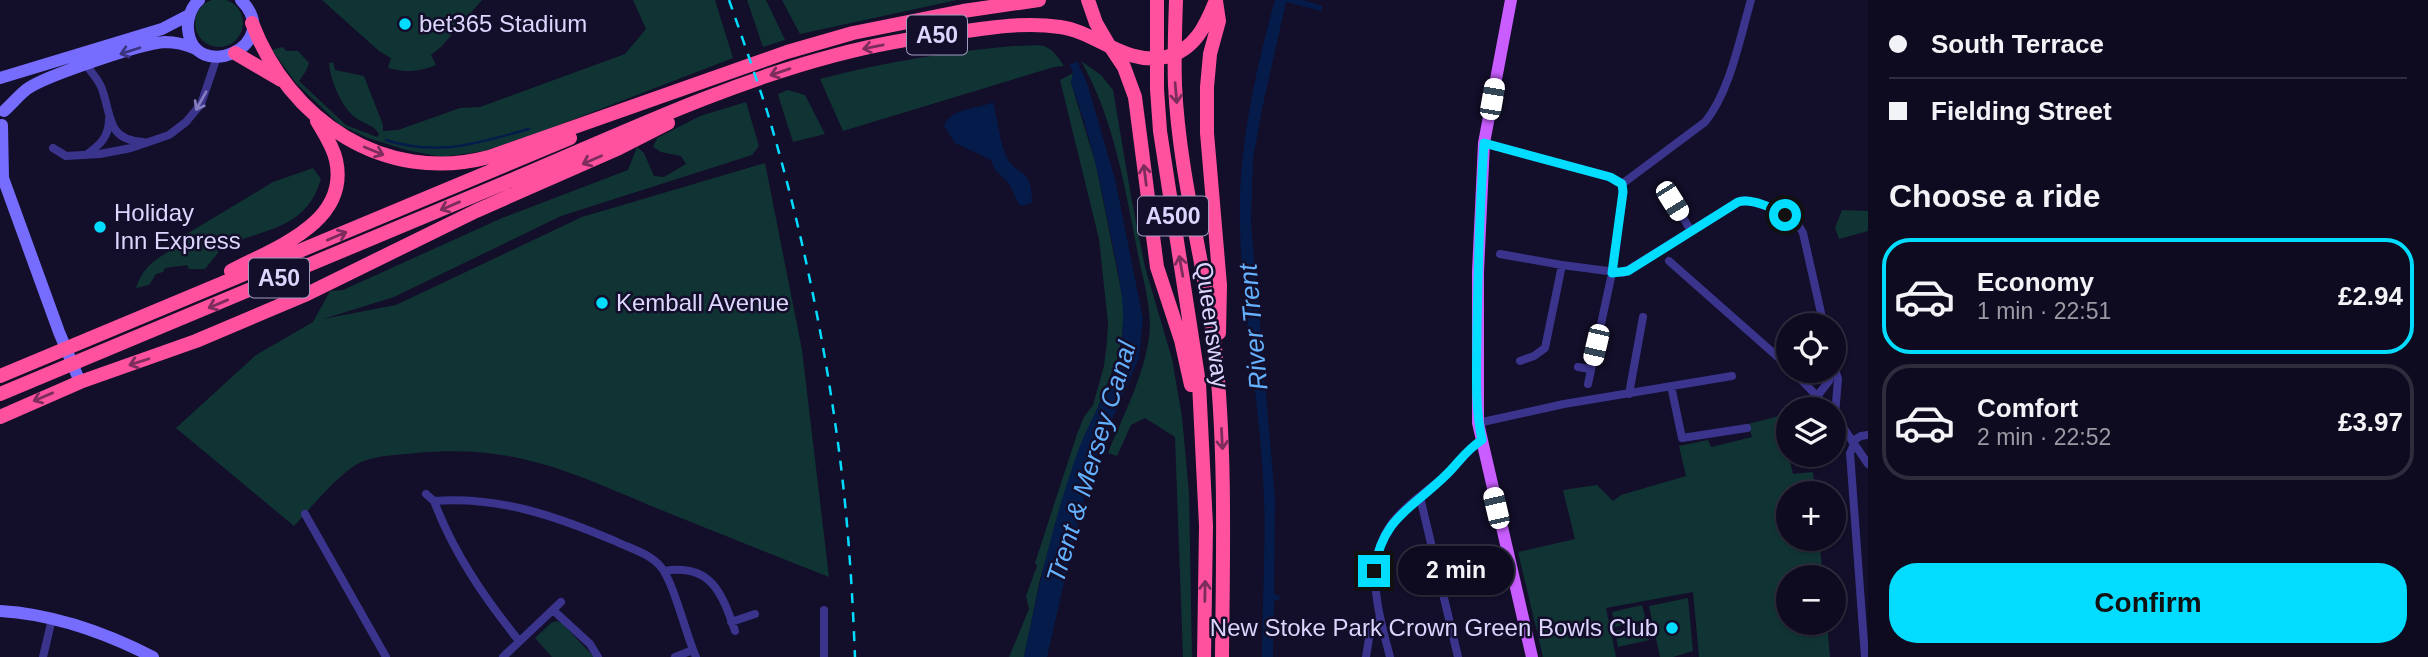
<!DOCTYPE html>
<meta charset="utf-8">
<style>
body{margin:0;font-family:Helvetica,sans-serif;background:#1c182c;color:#f1f3f6;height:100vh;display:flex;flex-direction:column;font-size:26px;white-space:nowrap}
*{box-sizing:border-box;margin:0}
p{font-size:23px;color:#9b9aa4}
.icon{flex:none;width:38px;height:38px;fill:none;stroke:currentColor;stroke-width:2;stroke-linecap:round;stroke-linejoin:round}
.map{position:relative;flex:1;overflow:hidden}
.sheet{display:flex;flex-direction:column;background:#0e0a1f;width:560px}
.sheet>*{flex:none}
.top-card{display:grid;align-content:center;height:154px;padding:0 21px;background:#0e0a1f}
.fabs{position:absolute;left:1776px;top:313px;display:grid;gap:14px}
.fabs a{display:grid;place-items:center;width:70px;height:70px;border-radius:50%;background:#0e0a1f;box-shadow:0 2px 5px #0004,0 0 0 2px #2e2b3d;font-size:35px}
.end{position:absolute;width:32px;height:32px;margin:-16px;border:9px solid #02dcff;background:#111;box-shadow:0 0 0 4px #111}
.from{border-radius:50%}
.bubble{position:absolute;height:49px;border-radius:24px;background:#0e0a1f;box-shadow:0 2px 5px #0004,0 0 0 2px #2e2b3d;font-size:23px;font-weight:700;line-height:49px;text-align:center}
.car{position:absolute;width:21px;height:42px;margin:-21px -10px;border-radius:9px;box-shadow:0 0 5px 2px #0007;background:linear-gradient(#fff 24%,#345 0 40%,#fff 0 76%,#345 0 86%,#fff 0)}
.top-card b{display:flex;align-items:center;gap:24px;height:66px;font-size:26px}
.top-card b+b{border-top:2px solid #2e2b3d}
.top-card i{width:18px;height:18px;background:#f1f3f6}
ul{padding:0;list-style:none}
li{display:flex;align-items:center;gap:21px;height:116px;margin:0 14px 10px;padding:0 7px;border:4px solid #2e2b3d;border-radius:28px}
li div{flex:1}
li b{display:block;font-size:26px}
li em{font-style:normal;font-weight:700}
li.selected{border-color:#02dcff}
li>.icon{width:63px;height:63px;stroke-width:1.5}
h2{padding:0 21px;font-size:32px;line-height:84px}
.cta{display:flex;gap:14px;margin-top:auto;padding:14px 21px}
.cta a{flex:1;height:80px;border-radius:28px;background:#02dcff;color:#111;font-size:28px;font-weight:700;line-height:80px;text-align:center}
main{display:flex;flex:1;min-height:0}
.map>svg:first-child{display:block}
.green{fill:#103434}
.water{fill:#051c4b}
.pier{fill:#130e29}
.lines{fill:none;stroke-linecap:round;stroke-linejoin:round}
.stream{stroke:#051c4b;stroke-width:2.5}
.street{stroke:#3b348d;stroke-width:8}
.secondary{stroke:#766dff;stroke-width:12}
.primary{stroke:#c95dff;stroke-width:12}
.highway{stroke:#ff519e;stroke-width:14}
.rail{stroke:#02dcff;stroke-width:2.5;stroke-dasharray:10 9;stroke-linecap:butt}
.oneway{stroke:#7d2c5e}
.oneway2{stroke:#3b347f}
.oneway3{stroke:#837dc0}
.route{stroke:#02dcff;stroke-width:9}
.poi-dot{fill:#02dcff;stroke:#130e29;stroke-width:2.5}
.labels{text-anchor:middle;stroke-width:5;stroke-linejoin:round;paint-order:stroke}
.shield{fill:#130e29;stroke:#a09abf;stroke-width:2}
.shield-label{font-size:23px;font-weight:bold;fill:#dcd6ff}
.poi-label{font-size:24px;fill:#dcd6ff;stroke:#130e29;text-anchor:start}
.street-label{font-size:24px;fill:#dcd6ff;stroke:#130e29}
.water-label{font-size:26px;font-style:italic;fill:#64b1ff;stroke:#130e29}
</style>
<main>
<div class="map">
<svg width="1868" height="657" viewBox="0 0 1868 657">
<rect width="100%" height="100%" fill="#130e29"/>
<!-- green -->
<path class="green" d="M195 23a24 24 0 1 1 48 0a24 24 0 1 1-48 0Z
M 322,0 L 482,0 L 441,47 L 431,55 L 436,65 C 419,72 406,73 388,68 L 391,58 L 379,51 Z
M 633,0 L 715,0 L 733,58 L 533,135 L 484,151 L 442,157 L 406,150 L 368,138 L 340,125 L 296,83 L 272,50 L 283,47 L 286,51 L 298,51 L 309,63 L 306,71 L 299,81 L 346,125 L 377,137 L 379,134 C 374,125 364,124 356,118 C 342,108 330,80 329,63 L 333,62 L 335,70 L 364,76 L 383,125 L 383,131 L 398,130 L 460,108 L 480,107 L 625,54 L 646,29 Z
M 747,0 L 766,0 L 785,40 L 763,47 Z
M 782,0 L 957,0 L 800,34 Z
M 1013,46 C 1042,46 1047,39 1064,66 L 1054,67 L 843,131 L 820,79 C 884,62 947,52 1013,46 Z
M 1081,61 L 1101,75 L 1113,90 L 1131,196 L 1145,267 L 1172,359 L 1182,417 L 1189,493 L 1192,657 L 1183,657 L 1175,437 L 1145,418 L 1131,425 L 1117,456 L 1108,453 C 1123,416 1143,378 1149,338 C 1153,308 1142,278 1137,249 C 1124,184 1114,119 1081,61 Z
M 1073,73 L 1071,83 L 1096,165 L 1124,305 L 1122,336 L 1118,357 L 1071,473 L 1040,579 L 1024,657 L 1009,657 L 1029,609 L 1026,596 L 1037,566 L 1035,563 L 1077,434 L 1084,417 L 1093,405 L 1104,366 L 1107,341 L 1108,323 L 1099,239 L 1060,80 Z
M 788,90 L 805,95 L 825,134 L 793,142 L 779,98 L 778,94 Z
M 746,102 L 759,146 L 752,155 L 561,216 L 394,297 L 323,319 L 396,305 L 582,217 L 765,163 L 802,350 L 829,577 C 775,556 721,534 666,512 C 576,475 518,443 416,453 C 399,455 380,455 364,461 C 343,468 310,509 294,526 L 176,428 L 256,355 L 313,322 L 330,291 L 343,290 L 502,218 L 628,170 L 637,147 L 644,153 L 654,176 L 664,177 L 686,164 L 681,156 L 661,152 L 653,147 L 657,138 L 700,116 Z
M 313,168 L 321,179 C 309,220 280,227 243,239 C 234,242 226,247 217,249 L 218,253 L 205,269 L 189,269 L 187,265 L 165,268 L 163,272 L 156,274 L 149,285 L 136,288 C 142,270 152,261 168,252 L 165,247 L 273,182 Z
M 1842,210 L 1868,211 L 1868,231 L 1839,239 L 1835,228 Z
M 1779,416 L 1793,474 L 1813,472 L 1815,493 L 1788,494 L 1788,539 L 1819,539 L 1823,577 L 1788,578 L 1788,623 L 1827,623 L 1830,657 L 1699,657 L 1693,592 L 1606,608 L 1616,657 L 1543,657 L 1518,552 L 1575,539 L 1563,490 L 1597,485 L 1613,501 L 1621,495 L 1686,476 L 1679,446 L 1708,440 L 1711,447 L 1752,437 L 1748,424 Z
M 1688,598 L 1693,651 L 1673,657 L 1660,657 L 1649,606 Z
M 1642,605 L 1646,620 L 1615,627 L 1612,612 Z
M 557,621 L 562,623 L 594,657 L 552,657 L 535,638 L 551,623 Z
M 1646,624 L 1649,640 L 1618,647 L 1615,631 Z"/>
<!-- water -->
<path class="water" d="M 1028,0 L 1037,0 L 1078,63 L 1087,83 L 1115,179 L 1143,319 L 1139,358 L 1104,438 L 1081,508 L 1047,657 L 1024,657 C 1038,588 1054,517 1078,451 C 1092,414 1118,377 1122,337 C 1126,303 1118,271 1111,237 C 1101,185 1090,133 1071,83 L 1073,73 L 1070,65 Z
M 1275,0 L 1302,0 L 1323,6 L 1321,11 L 1286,2 L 1262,109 L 1253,159 L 1251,222 L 1275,498 L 1274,594 L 1279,596 L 1280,599 L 1274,601 L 1273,657 L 1262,657 C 1262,604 1266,551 1264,498 C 1261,407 1242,316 1240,224 C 1238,148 1255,73 1275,0 Z
M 993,102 C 998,118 999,141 1006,156 C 1017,179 1032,164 1032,203 L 1021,206 C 1014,199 1014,191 1009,184 C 1001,173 997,176 991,160 L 955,143 L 944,126 C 951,107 977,110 993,102 Z"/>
<!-- pier -->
<path class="pier" d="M 1041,0 L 1081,61 L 1066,65 L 1025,2 Z"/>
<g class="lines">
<!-- stream -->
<path class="stream" d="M 386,140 C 440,157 477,143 529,129"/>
<!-- street -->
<path class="street" d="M 86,65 C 92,73 99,80 102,89 C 112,117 107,140 143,142
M 1484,143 L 1610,177 L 1622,184 L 1623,192 L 1612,273 L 1588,384
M 53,148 L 66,156 L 100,154 L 131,148 L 169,135 L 186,122 L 201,104 L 217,57
M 86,155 C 100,145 109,137 109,119
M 1622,184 L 1705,122 C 1730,92 1740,37 1751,0
M 1673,201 L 1691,231
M 1500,254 L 1562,265 L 1623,273 L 1738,202 L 1745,200 L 1769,207 L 1785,214 L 1799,226 L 1803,233 L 1824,326
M 1669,261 L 1788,366
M 1520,361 L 1534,356 L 1545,348 L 1562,265
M 1834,366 L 1838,379 L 1835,415
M 1578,367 L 1590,369
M 1793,371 L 1830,410
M 1671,386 L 1682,438 L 1747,428
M 1629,394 L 1643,317
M 1818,395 L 1829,381 L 1832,371
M 1834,414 L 1868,464
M 1478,423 L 1564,404 L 1732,376
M 1852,441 L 1861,436 L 1868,435
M 1854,444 L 1850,453 L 1865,657
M 426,494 L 434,501 C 499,496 556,516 615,541 C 631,549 649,553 661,567 C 674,583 686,635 696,657
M 1420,497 L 1458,657
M 434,501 C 454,554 484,597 519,641
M 305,514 L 386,657
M 664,571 C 711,563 722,593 735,631
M 553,610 L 590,644 L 598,657
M 731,622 L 755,614
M 43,657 L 52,619
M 503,657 L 561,602
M 675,657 L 693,650
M 824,657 L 824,610
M 1366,657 L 1371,626 L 1380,618
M 1390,657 C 1378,610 1360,555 1399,515 C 1412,501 1429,489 1444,477 C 1458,465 1466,450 1482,440"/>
<!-- secondary -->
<path class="secondary" d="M 199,0 C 191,7 187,19 188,29 C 193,85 286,46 241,0
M 0,78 L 162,29 L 189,15
M 4,111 C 12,104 19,95 27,89 C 45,76 143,43 165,42 C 175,42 187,45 196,49
M 2,125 L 3,178 L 59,332 L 80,382
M 0,611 C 53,614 106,633 153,657"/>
<!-- primary -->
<path class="primary" d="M 1511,0 L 1484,143 L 1478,272 L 1478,423 L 1532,657"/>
<!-- highway -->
<path class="highway" d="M 1088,0 L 1096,23 L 1110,47
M 1157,0 L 1157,89 L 1160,131 L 1199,383 L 1206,526 L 1204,657
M 1176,0 C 1175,28 1174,57 1175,85 C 1179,174 1204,261 1215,348 C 1226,451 1223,554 1222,657
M 1216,1 L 1219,21 L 1210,54 L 1207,87 L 1207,133 L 1220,285 L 1219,333
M 252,23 C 289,120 384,185 489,157 L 787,52 L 853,33 L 963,11 L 1039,0
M 1112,49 L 1124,67 L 1135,97 L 1157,267 L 1181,340 L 1191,385
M 235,53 L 281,80
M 231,271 C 274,248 350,223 336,160 C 333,146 324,133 317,121
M 0,376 L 570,138
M 0,394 C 167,324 335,254 502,184 C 612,138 721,85 836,55 C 877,44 919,37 960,32 C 993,27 1027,22 1060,27 C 1097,32 1125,66 1166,57 C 1195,50 1206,25 1216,0
M 0,417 L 80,382 L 196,341 L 307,294 L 476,211 L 619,148 L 668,123"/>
<!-- rail -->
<path class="rail" d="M 729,0 C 742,37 755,74 767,111 C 798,214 821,322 836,429 C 847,504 852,581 855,657"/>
</g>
<!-- one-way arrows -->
<defs><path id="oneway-shaft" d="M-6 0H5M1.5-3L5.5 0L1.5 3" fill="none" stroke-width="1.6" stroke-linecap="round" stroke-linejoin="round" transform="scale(1.75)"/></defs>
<g class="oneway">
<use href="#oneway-shaft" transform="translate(873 47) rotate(169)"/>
<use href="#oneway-shaft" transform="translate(780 72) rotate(161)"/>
<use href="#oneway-shaft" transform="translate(1176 93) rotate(85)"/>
<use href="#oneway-shaft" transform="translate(374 151) rotate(22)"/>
<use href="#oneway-shaft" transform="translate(592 160) rotate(156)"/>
<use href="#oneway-shaft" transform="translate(1145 175) rotate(-97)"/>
<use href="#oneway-shaft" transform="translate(450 206) rotate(157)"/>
<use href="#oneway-shaft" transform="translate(337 236) rotate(-23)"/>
<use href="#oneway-shaft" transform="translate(1181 266) rotate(-100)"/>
<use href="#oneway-shaft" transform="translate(218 304) rotate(157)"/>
<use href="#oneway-shaft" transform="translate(139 362) rotate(162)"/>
<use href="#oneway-shaft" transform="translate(43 397) rotate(157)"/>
<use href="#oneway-shaft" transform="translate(1222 439) rotate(87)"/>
<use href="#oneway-shaft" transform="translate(1205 591) rotate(-89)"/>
</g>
<use class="oneway2" href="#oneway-shaft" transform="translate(130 51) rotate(162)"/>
<use class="oneway3" href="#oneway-shaft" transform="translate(201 101) rotate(119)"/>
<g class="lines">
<!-- route -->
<path class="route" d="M 1374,571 C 1383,516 1412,509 1447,474 C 1459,462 1467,449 1482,440 C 1474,403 1477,364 1477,327 C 1478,265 1480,204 1484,143 L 1610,177 L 1622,184 L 1623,192 L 1612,273 L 1628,271 L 1738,202 C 1753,198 1772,208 1785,215"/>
</g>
<!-- markers -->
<g class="poi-dot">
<circle cx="405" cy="24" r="7"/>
<circle cx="100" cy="227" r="7"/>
<circle cx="602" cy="303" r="7"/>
<circle cx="1672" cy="628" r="7"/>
</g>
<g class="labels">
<!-- shield labels -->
<g class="shield">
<rect x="907" y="15.5" width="60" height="39" rx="5"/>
<rect x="1138" y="196.5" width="70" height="39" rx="5"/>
<rect x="249" y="258.5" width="60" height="39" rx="5"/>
</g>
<g class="shield-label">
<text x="937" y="43">A50</text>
<text x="1173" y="224">A500</text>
<text x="279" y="286">A50</text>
</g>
<!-- poi labels -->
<g class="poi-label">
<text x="419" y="32">bet365 Stadium</text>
<text x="114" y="221">Holiday<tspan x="114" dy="28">Inn Express</tspan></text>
<text x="616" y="311">Kemball Avenue</text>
<text x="1658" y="636" text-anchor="end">New Stoke Park Crown Green Bowls Club</text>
</g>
<!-- street labels -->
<g class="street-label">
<text transform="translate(1212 325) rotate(82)" y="8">Queensway</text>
</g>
<!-- water labels -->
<g class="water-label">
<text transform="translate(1253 327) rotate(-95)" y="9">River Trent</text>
<text transform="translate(1091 462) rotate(-73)" y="9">Trent &amp; Mersey Canal</text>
</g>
</g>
</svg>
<div class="fabs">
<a><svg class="icon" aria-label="locate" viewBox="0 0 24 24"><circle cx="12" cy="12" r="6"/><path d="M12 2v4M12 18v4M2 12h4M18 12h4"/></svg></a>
<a><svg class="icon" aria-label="layers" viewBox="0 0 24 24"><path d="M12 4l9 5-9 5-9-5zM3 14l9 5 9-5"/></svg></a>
<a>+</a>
<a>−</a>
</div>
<i class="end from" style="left:1785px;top:215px"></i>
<i class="end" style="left:1374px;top:571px"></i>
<div class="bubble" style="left:1398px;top:546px;width:116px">2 min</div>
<i class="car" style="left:1492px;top:99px;rotate:10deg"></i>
<i class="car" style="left:1672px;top:201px;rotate:148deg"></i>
<i class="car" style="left:1596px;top:345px;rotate:193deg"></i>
<i class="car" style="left:1496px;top:508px;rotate:347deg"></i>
</div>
<section class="sheet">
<div class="top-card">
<b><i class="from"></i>South Terrace</b>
<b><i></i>Fielding Street</b>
</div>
<h2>Choose a ride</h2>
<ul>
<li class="selected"><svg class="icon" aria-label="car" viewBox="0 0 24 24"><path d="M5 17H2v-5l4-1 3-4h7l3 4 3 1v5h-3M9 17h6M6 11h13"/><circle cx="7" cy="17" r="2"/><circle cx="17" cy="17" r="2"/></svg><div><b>Economy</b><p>1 min · 22:51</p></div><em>£2.94</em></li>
<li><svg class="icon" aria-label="car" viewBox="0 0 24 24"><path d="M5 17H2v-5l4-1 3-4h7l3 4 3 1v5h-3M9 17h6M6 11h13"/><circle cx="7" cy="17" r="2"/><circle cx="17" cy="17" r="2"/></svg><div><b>Comfort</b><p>2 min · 22:52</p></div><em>£3.97</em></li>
</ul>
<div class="cta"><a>Confirm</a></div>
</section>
</main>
